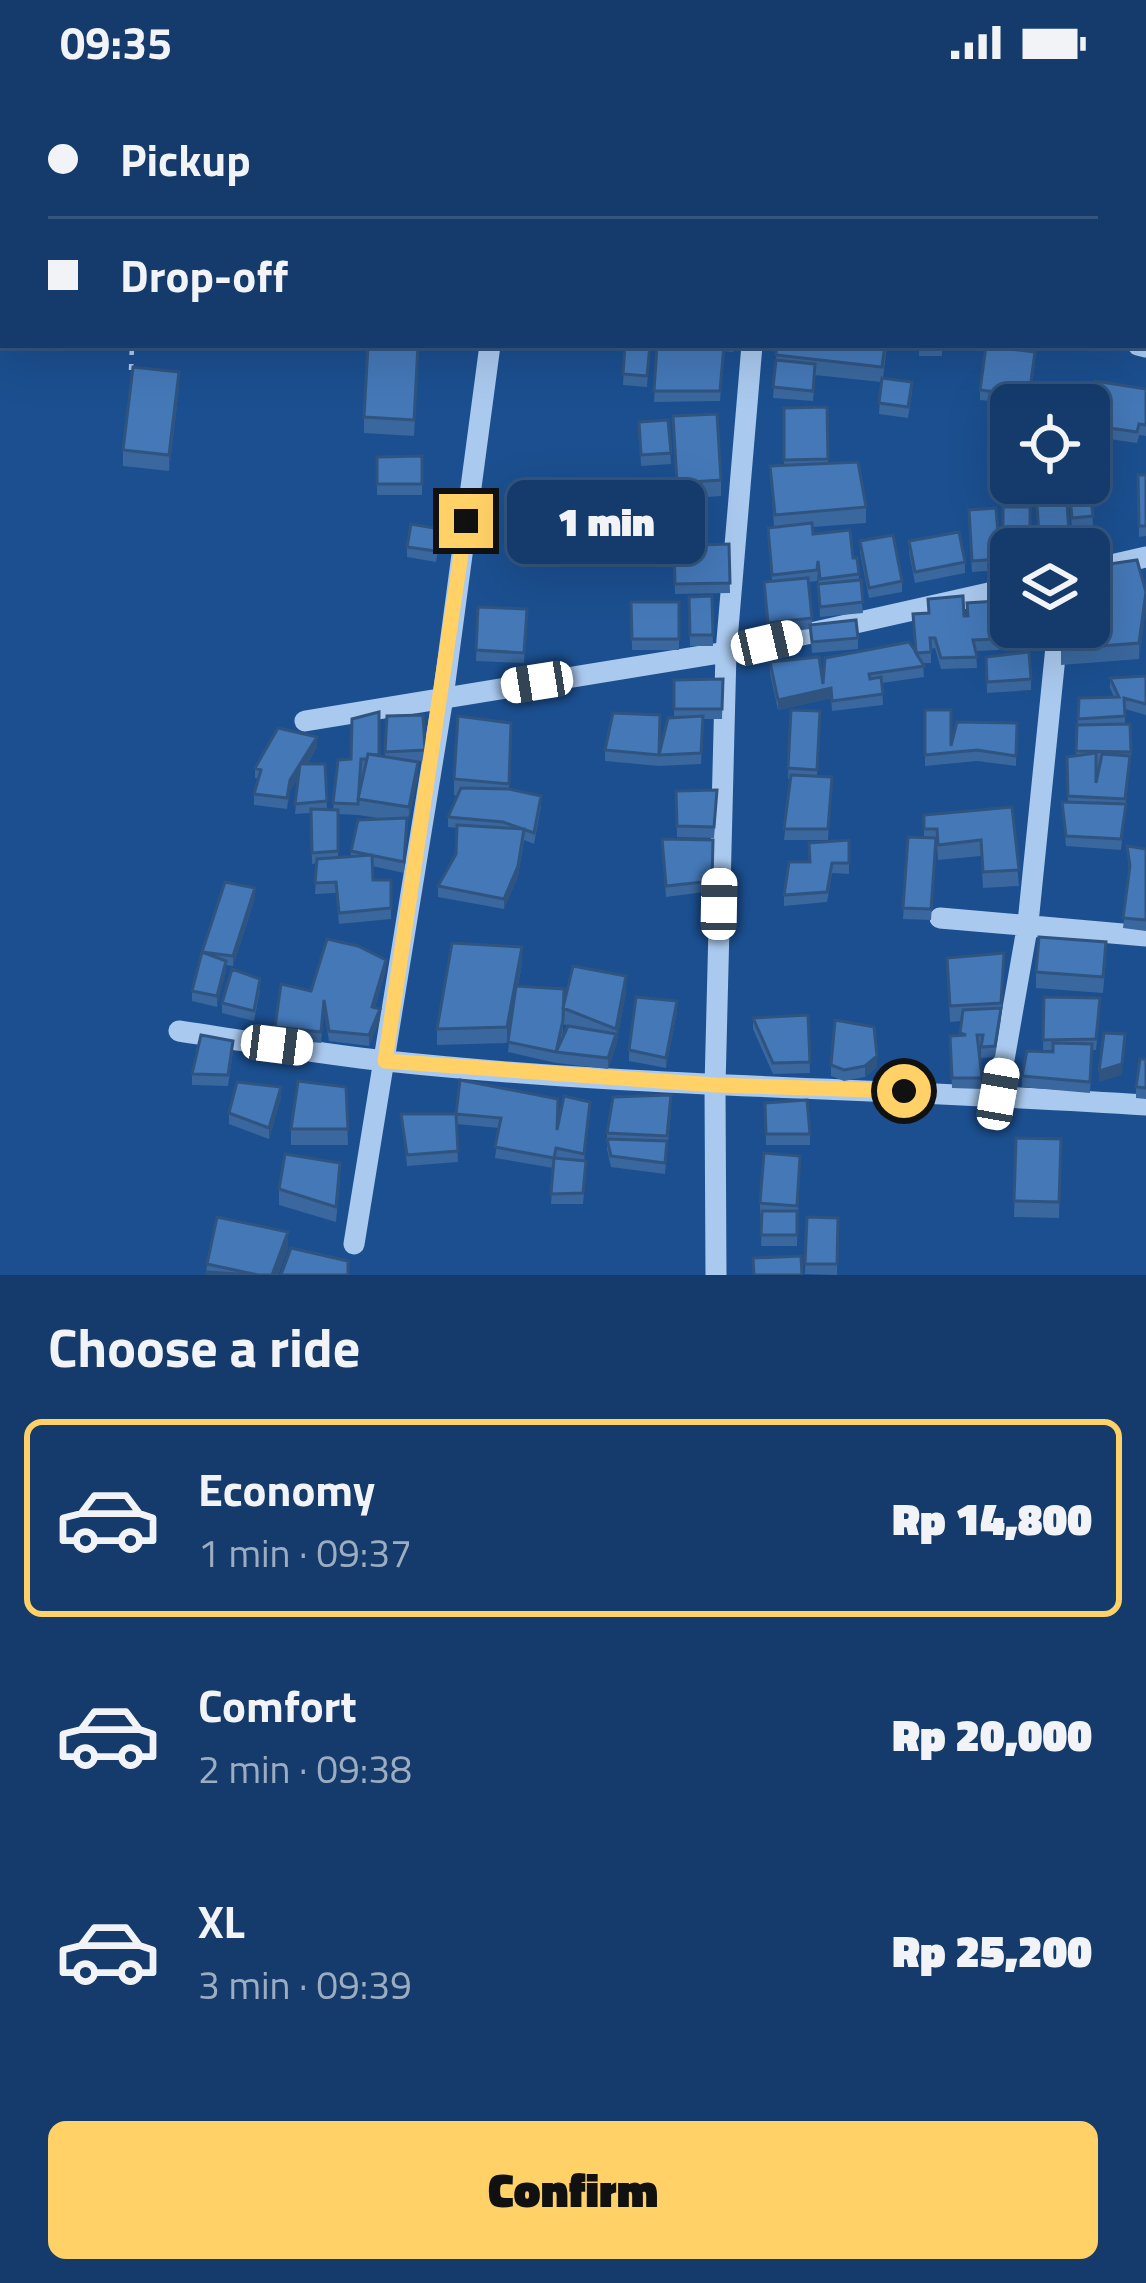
<!DOCTYPE html>
<meta charset="utf-8">
<style>
body{margin:0;font-family:"Titillium Web",sans-serif;background:#214673;color:#f1f3f6;height:100vh;display:flex;flex-direction:column;font-size:45px;white-space:nowrap}
*{box-sizing:border-box;margin:0}
p{font-size:39px;color:#9dadc1}
.icon{flex:none;width:66px;height:66px;fill:none;stroke:currentColor;stroke-width:2;stroke-linecap:round;stroke-linejoin:round}
.map{position:relative;height:1191px;overflow:hidden}
.drawer{display:flex;flex-direction:column;background:#143b6b;flex:1}
.drawer>*{flex:none}
.guide{position:absolute;left:0px;top:0px;width:1146px;height:264px;box-shadow:0 12px 48px #0002,0 0 0 3px #33557e;display:grid;align-content:center;height:264px;padding:0 48px;background:#143b6b}
.tools{position:absolute;left:990px;top:300px;display:grid;gap:24px}
.tools a{display:grid;place-items:center;width:120px;height:120px;border-radius:18px;background:#143b6b;box-shadow:0 12px 48px #0002,0 0 0 3px #33557e;font-size:60px}
.end{position:absolute;width:54px;height:54px;margin:-27px;border:15px solid #ffd166;background:#111;box-shadow:0 0 0 6px #111}
.from{border-radius:50%}
.bubble{position:absolute;height:84px;border-radius:18px;background:#143b6b;box-shadow:0 12px 48px #0002,0 0 0 3px #33557e;font-size:39px;font-weight:800;line-height:84px;text-align:center}
.car{position:absolute;width:36px;height:72px;margin:-36px -18px;border-radius:15px;box-shadow:0 0 9px 3px #0007;background:linear-gradient(#fff 24%,#345 0 40%,#fff 0 76%,#345 0 86%,#fff 0)}
.guide b{display:flex;align-items:center;gap:42px;height:114px;font-size:45px}
.guide b+b{border-top:3px solid #33557e}
.guide i{width:30px;height:30px;background:#f1f3f6}
ul{padding:0;list-style:none}
li{display:flex;align-items:center;gap:36px;height:198px;margin:0 24px 18px;padding:0 24px;border:6px solid transparent;border-radius:18px}
li div{flex:1}
li b{display:block;font-size:45px}
li em{font-style:normal;font-weight:800}
li.on{border-color:#ffd166}
li>.icon{width:108px;height:108px;stroke-width:1.5}
h2{padding:0 48px;font-size:54px;line-height:144px}
.button{display:flex;gap:24px;margin-top:auto;padding:24px 48px}
.button a{flex:1;height:138px;border-radius:18px;background:#ffd166;color:#111;font-size:48px;font-weight:800;line-height:138px;text-align:center}
.status{display:flex;justify-content:space-between;align-items:center;height:84px;padding:0 60px;background:#143b6b;direction:ltr}
.status svg{height:33px;fill:currentColor}
.map>svg:first-child{display:block}
.lines{fill:none;stroke-linecap:round;stroke-linejoin:round}
.path{stroke:#a9c9ee;stroke-width:4.5;stroke-dasharray:6 9;stroke-linecap:butt}
.minor{stroke:#a9c9ee;stroke-width:21}
.wall{fill:#3a679d;fill-rule:evenodd}
.shaded-wall{fill:#305480}
.building{fill:#4478b7;stroke:#305480;stroke-width:3}
.route{stroke:#ffd166;stroke-width:15}
</style>
<div class="status"><b>09:35</b><svg viewBox="0 0 49 12"><path d="M0 12V9h3v3zM5 12V6h3v6zM10 12V3h3v9zM15 12V0h3v12zM26 1h20v11H26zM47 4h2v5h-2z"/></svg></div>
<div class="map">
<svg width="1146" height="1191" viewBox="0 0 1146 1191">
<rect width="100%" height="100%" fill="#1b4f8f"/>
<g class="lines">
<!-- path -->
<path class="path" d="M 131,286 L 132,261"/>
<!-- minor -->
<path class="minor" d="M 639,3 L 639,0
M 1102,3 L 1103,0
M 1143,71 L 1146,72
M 0,216 L 3,216
M 1138,261 L 1146,263
M 1089,486 L 1146,473
M 305,637 L 726,568 L 1011,504
M 940,834 L 1146,852
M 179,947 C 248,957 318,970 387,977 C 639,1004 893,1004 1146,1021
M 998,1010 L 1028,839 L 1058,543
M 354,1160 L 443,613 L 490,261
M 716,1191 L 715,1002 L 726,568 L 752,261"/>
</g>
<!-- wall -->
<path class="wall" d="M 650,0 L 774,0 L 774,3 L 650,3 Z
M 419,261 L 414,352 L 364,349 L 364,333 Z
M 625,261 L 733,261 L 733,268 L 724,267 L 720,317 L 654,318 L 657,262 L 650,262 L 647,303 L 623,301 Z
M 777,261 L 887,261 L 883,294 L 912,308 L 908,334 L 879,330 L 881,298 L 815,291 L 813,317 L 773,314 Z
M 919,261 L 942,261 L 942,272 L 919,272 Z
M 1035,279 L 1029,321 L 980,316 L 980,306 Z
M 179,304 L 169,387 L 123,382 L 123,366 Z
M 1146,305 L 1146,352 L 1139,351 L 1137,359 L 1089,352 L 1089,341 Z
M 827,323 L 828,380 L 866,423 L 866,439 L 812,443 L 813,450 L 853,474 L 857,474 L 863,529 L 820,533 L 818,488 L 817,497 L 808,498 L 812,540 L 858,554 L 858,565 L 812,569 L 810,545 L 768,550 L 764,498 L 772,497 L 768,444 L 774,443 L 770,382 L 784,382 L 784,324 Z
M 673,332 L 721,396 L 721,412 L 677,415 Z
M 668,336 L 671,380 L 641,382 L 639,338 Z
M 422,372 L 422,411 L 377,411 L 377,373 Z
M 1092,382 L 1093,406 L 1091,406 L 1093,443 L 1072,445 L 1069,407 L 1066,408 L 1066,399 Z
M 1138,391 L 1146,391 L 1146,452 L 1139,453 Z
M 1003,423 L 1011,465 L 1011,485 L 1003,485 Z
M 969,437 L 1000,475 L 1000,486 L 972,488 Z
M 440,455 L 436,478 L 407,473 L 407,463 Z
M 860,457 L 902,497 L 902,508 L 869,514 L 860,468 Z
M 909,457 L 965,478 L 965,489 L 915,499 L 909,468 Z
M 729,460 L 730,509 L 675,510 L 674,462 Z
M 712,512 L 713,562 L 690,562 L 689,513 Z
M 996,517 L 999,566 L 976,567 L 977,584 L 941,585 L 935,564 L 931,565 L 931,579 L 923,579 L 924,593 L 882,599 L 883,621 L 832,627 L 831,614 L 778,626 L 770,589 L 770,578 L 823,600 L 915,567 L 913,530 L 967,532 L 967,519 Z
M 631,518 L 679,518 L 679,566 L 632,566 Z
M 478,523 L 527,525 L 524,579 L 476,577 Z
M 1146,524 L 1139,575 L 1061,581 L 1061,565 Z
M 986,573 L 1031,595 L 1031,606 L 987,609 Z
M 1146,592 L 1146,631 L 1125,625 L 1125,640 L 1131,668 L 1131,679 L 1130,679 L 1121,766 L 1066,762 L 1062,718 L 1068,718 L 1067,673 L 1076,672 L 1079,614 L 1114,613 L 1110,604 L 1110,594 Z
M 723,595 L 722,635 L 703,635 L 701,680 L 659,682 L 605,677 L 605,666 L 660,670 L 674,633 L 674,596 Z
M 791,626 L 820,627 L 817,692 L 832,693 L 828,756 L 784,756 L 791,695 L 788,695 Z
M 925,626 L 951,662 L 1017,639 L 1016,682 L 977,677 L 925,682 Z
M 423,631 L 425,677 L 417,677 L 418,693 L 407,738 L 404,789 L 372,782 L 373,796 L 391,796 L 391,835 L 339,840 L 336,809 L 315,810 L 317,779 L 312,780 L 311,729 L 295,730 L 298,693 L 290,707 L 287,725 L 254,721 L 254,710 L 258,695 L 255,694 L 255,684 L 317,663 L 307,680 L 325,680 L 327,726 L 333,726 L 338,676 L 379,671 L 385,672 L 385,668 ZM 338,730 L 358,731 L 384,735 L 351,767 L 351,773 L 338,774 Z
M 511,639 L 509,705 L 541,722 L 534,760 L 524,756 L 518,792 L 504,825 L 438,813 L 438,802 L 456,770 L 457,744 L 448,743 L 448,733 L 457,712 L 454,711 L 454,695 Z
M 676,707 L 717,717 L 714,754 L 677,753 Z
M 1012,723 L 1019,802 L 983,804 L 981,772 L 938,776 L 937,761 L 936,761 L 931,836 L 903,835 L 908,753 L 924,754 L 924,731 Z
M 713,756 L 712,807 L 666,813 L 662,766 Z
M 849,756 L 849,790 L 832,789 L 827,818 L 784,822 L 784,811 L 809,778 Z
M 1127,762 L 1146,765 L 1146,847 L 1123,844 L 1129,787 Z
M 255,814 L 233,882 L 226,881 L 217,923 L 192,917 L 192,907 L 202,868 Z
M 947,874 L 1004,885 L 1001,935 L 995,973 L 981,974 L 981,962 L 978,962 L 982,1005 L 952,1004 L 950,952 L 960,951 L 961,937 L 950,938 Z
M 1106,874 L 1103,909 L 1036,904 L 1036,888 Z
M 522,879 L 518,902 L 564,922 L 626,908 L 616,961 L 608,985 L 556,979 L 508,968 L 511,941 L 507,959 L 437,961 L 437,945 ZM 563,940 L 570,942 L 561,957 L 563,947 Z
M 386,886 L 375,923 L 380,935 L 369,962 L 329,957 L 324,927 L 321,959 L 275,954 L 275,943 L 311,907 Z
M 260,906 L 254,937 L 222,929 L 222,919 Z
M 1044,913 L 1100,924 L 1096,966 L 1092,966 L 1090,1009 L 1022,1003 L 1022,992 L 1053,968 L 1053,966 L 1043,966 Z
M 677,927 L 666,984 L 629,977 L 629,966 Z
M 808,931 L 810,989 L 773,990 L 753,945 L 753,934 Z
M 233,967 L 228,1002 L 192,1001 L 192,990 Z
M 1146,975 L 1146,1015 L 1136,1014 L 1136,1003 Z
M 831,981 L 877,983 L 865,993 L 844,997 L 831,992 Z
M 460,996 L 558,1045 L 590,1029 L 584,1077 L 586,1088 L 583,1120 L 551,1120 L 553,1084 L 495,1074 L 499,1044 L 456,1040 L 458,1078 L 407,1082 L 401,1030 L 456,1030 Z
M 346,1003 L 348,1061 L 291,1061 L 291,1045 Z
M 281,1013 L 269,1055 L 229,1040 L 229,1029 Z
M 765,1019 L 810,1050 L 810,1061 L 766,1061 Z
M 671,1027 L 665,1090 L 611,1083 L 607,1065 L 607,1049 Z
M 1016,1054 L 1061,1055 L 1059,1134 L 1014,1133 Z
M 800,1072 L 797,1162 L 761,1162 L 762,1130 L 760,1130 L 760,1119 Z
M 340,1095 L 336,1138 L 279,1121 L 279,1105 Z
M 807,1133 L 838,1134 L 837,1191 L 805,1190 Z
M 288,1164 L 278,1191 L 206,1191 L 207,1180 Z"/>
<!-- shaded-wall -->
<path class="shaded-wall" d="M 179,288 L 179,304 L 169,387 L 169,371 Z
M 1146,508 L 1146,524 L 1139,575 L 1139,559 Z
M 831,604 L 831,614 L 778,626 L 778,616 Z
M 317,653 L 317,663 L 290,707 L 287,725 L 290,696 Z
M 418,678 L 418,693 L 409,739 L 409,723 Z
M 524,745 L 518,792 L 504,825 L 504,815 Z
M 255,804 L 255,814 L 233,882 L 233,872 Z
M 522,863 L 522,879 L 507,959 L 507,943 Z
M 386,876 L 386,886 L 372,933 L 372,923 Z
M 226,877 L 226,888 L 217,923 L 217,912 Z
M 626,892 L 626,908 L 616,961 L 608,985 L 608,974 L 616,950 Z
M 677,917 L 677,927 L 666,984 L 666,974 Z
M 380,925 L 380,935 L 369,962 L 369,951 Z
M 1125,950 L 1122,991 L 1099,998 L 1099,987 Z
M 877,972 L 877,983 L 865,993 L 865,982 Z
M 281,1003 L 281,1013 L 269,1055 L 269,1044 Z
M 288,1148 L 288,1164 L 278,1191 L 272,1191 Z"/>
<!-- building -->
<path class="building" d="M 1003,0 L 1024,0 L 1028,3 L 1001,3 Z
M 1129,0 L 1146,0 L 1146,49 L 1143,48 L 1143,3 L 1128,3 Z
M 1143,104 L 1146,104 L 1146,142 L 1143,141 Z
M 1143,158 L 1146,159 L 1146,198 L 1143,197 Z
M 368,261 L 418,261 L 414,336 L 364,333 Z
M 625,261 L 650,261 L 647,292 L 623,290 Z
M 657,261 L 724,261 L 720,307 L 654,307 Z
M 777,261 L 885,261 L 882,283 L 776,271 Z
M 986,262 L 1035,268 L 1029,312 L 980,306 Z
M 776,276 L 815,280 L 813,307 L 773,303 Z
M 133,283 L 179,288 L 169,371 L 123,366 Z
M 882,294 L 912,298 L 908,323 L 879,319 Z
M 1095,297 L 1146,305 L 1146,341 L 1139,340 L 1137,348 L 1089,341 Z
M 827,323 L 828,375 L 784,376 L 784,324 Z
M 717,330 L 721,396 L 677,399 L 673,332 Z
M 668,336 L 671,369 L 641,371 L 639,338 Z
M 422,372 L 422,400 L 377,400 L 377,373 Z
M 858,378 L 866,423 L 775,431 L 770,382 Z
M 1089,382 L 1092,382 L 1093,401 L 1090,401 L 1089,398 Z
M 1138,391 L 1146,391 L 1146,442 L 1139,442 Z
M 1089,398 L 1093,432 L 1072,434 L 1069,400 Z
M 1067,419 L 1070,465 L 1040,465 L 1037,421 Z
M 1003,423 L 1030,423 L 1030,465 L 1011,465 L 1011,474 L 1003,474 Z
M 996,424 L 1000,475 L 972,477 L 969,426 Z
M 812,439 L 813,450 L 850,446 L 853,474 L 857,474 L 859,490 L 820,495 L 818,477 L 817,486 L 772,491 L 768,444 Z
M 411,440 L 440,445 L 436,467 L 407,463 Z
M 959,448 L 965,478 L 915,488 L 909,457 Z
M 893,451 L 902,497 L 869,504 L 860,457 Z
M 729,460 L 730,499 L 675,500 L 674,462 Z
M 1137,476 L 1146,508 L 1139,559 L 1061,565 L 1063,543 L 1089,543 L 1089,483 Z
M 808,494 L 812,534 L 768,539 L 764,498 Z
M 861,496 L 863,518 L 820,523 L 818,500 Z
M 712,512 L 713,551 L 690,551 L 689,513 Z
M 963,512 L 964,532 L 968,532 L 967,519 L 996,517 L 999,555 L 973,556 L 977,573 L 941,574 L 935,554 L 930,554 L 931,568 L 916,569 L 924,582 L 869,590 L 870,595 L 881,593 L 883,610 L 832,617 L 831,604 L 778,616 L 770,578 L 819,573 L 823,600 L 825,574 L 909,558 L 916,568 L 913,530 L 929,529 L 928,515 Z
M 631,518 L 679,518 L 679,555 L 632,555 Z
M 478,523 L 527,525 L 524,569 L 476,566 Z
M 856,536 L 858,554 L 812,558 L 810,541 Z
M 1029,568 L 1031,595 L 987,598 L 986,573 Z
M 1146,592 L 1146,620 L 1124,614 L 1125,632 L 1078,635 L 1079,614 L 1119,613 L 1110,594 Z
M 723,595 L 722,625 L 674,625 L 674,596 Z
M 791,626 L 820,627 L 817,686 L 788,684 Z
M 925,626 L 951,626 L 951,662 L 957,638 L 1017,639 L 1016,672 L 977,666 L 925,671 Z
M 379,628 L 379,671 L 368,670 L 367,675 L 361,675 L 358,720 L 333,719 L 338,676 L 351,675 L 352,635 Z
M 613,629 L 660,631 L 659,671 L 668,634 L 703,632 L 701,669 L 659,671 L 605,666 Z
M 423,631 L 425,666 L 385,668 L 387,632 Z
M 458,632 L 511,639 L 509,700 L 454,695 Z
M 1130,640 L 1131,668 L 1076,667 L 1077,641 Z
M 278,644 L 317,653 L 290,696 L 287,714 L 254,710 L 261,686 L 255,684 Z
M 1096,669 L 1096,699 L 1102,670 L 1130,672 L 1125,715 L 1068,712 L 1067,673 Z
M 368,670 L 418,678 L 409,723 L 358,715 Z
M 300,680 L 325,680 L 327,717 L 295,720 Z
M 791,691 L 832,693 L 828,745 L 784,745 Z
M 461,704 L 509,705 L 541,712 L 534,749 L 503,738 L 448,733 Z
M 717,706 L 714,743 L 677,742 L 676,707 Z
M 1062,718 L 1126,720 L 1121,755 L 1066,752 Z
M 1012,723 L 1019,786 L 983,788 L 981,756 L 938,761 L 937,745 L 924,745 L 924,731 Z
M 311,725 L 338,726 L 338,767 L 312,769 Z
M 407,734 L 404,778 L 351,767 L 358,736 Z
M 457,741 L 524,745 L 518,782 L 504,815 L 438,802 L 456,770 Z
M 908,753 L 936,754 L 931,825 L 903,824 Z
M 662,755 L 713,756 L 712,797 L 666,802 Z
M 849,756 L 849,779 L 832,779 L 827,808 L 784,811 L 789,778 L 810,778 L 809,759 Z
M 1127,762 L 1146,765 L 1146,836 L 1123,834 L 1130,782 Z
M 372,771 L 373,796 L 391,796 L 391,824 L 339,829 L 336,798 L 315,799 L 317,775 Z
M 225,798 L 255,804 L 233,872 L 202,868 Z
M 1039,853 L 1106,858 L 1103,893 L 1036,888 Z
M 327,855 L 358,862 L 386,876 L 372,923 L 380,925 L 369,951 L 329,947 L 324,916 L 321,948 L 275,943 L 281,900 L 311,907 Z
M 452,859 L 522,863 L 507,943 L 437,945 Z
M 202,868 L 226,877 L 217,912 L 192,907 Z
M 1004,869 L 1001,919 L 950,922 L 947,874 Z
M 573,882 L 626,892 L 616,945 L 563,924 Z
M 232,885 L 260,895 L 254,927 L 222,919 Z
M 516,902 L 564,905 L 563,936 L 556,968 L 568,942 L 616,950 L 608,974 L 556,968 L 508,958 Z
M 636,913 L 677,917 L 666,974 L 629,966 Z
M 1044,913 L 1100,914 L 1096,955 L 1043,956 Z
M 1001,924 L 995,962 L 981,963 L 983,951 L 977,951 L 982,994 L 952,994 L 950,952 L 966,951 L 960,949 L 963,926 Z
M 808,931 L 810,978 L 773,979 L 753,934 Z
M 835,936 L 874,943 L 877,972 L 865,982 L 844,986 L 831,981 Z
M 1104,949 L 1125,950 L 1122,980 L 1099,987 Z
M 201,951 L 233,957 L 228,991 L 192,990 Z
M 1053,959 L 1092,960 L 1090,998 L 1022,992 L 1027,967 L 1053,968 Z
M 1140,975 L 1146,975 L 1146,1004 L 1136,1003 Z
M 460,996 L 558,1015 L 557,1046 L 564,1012 L 590,1018 L 584,1070 L 556,1064 L 554,1074 L 495,1063 L 501,1034 L 456,1030 Z
M 298,997 L 346,1003 L 348,1045 L 291,1045 Z
M 237,998 L 281,1003 L 269,1044 L 229,1029 Z
M 671,1011 L 667,1052 L 607,1049 L 613,1013 Z
M 807,1016 L 810,1050 L 766,1050 L 765,1019 Z
M 401,1030 L 456,1030 L 458,1067 L 407,1071 Z
M 1016,1054 L 1061,1055 L 1059,1118 L 1014,1117 Z
M 607,1055 L 667,1057 L 665,1079 L 611,1072 Z
M 764,1069 L 800,1072 L 797,1122 L 760,1119 Z
M 285,1070 L 340,1079 L 336,1123 L 279,1105 Z
M 554,1074 L 586,1077 L 583,1109 L 551,1110 Z
M 762,1127 L 797,1127 L 797,1151 L 761,1151 Z
M 217,1133 L 288,1148 L 272,1191 L 258,1191 L 207,1180 Z
M 807,1133 L 838,1134 L 837,1180 L 805,1180 Z
M 291,1164 L 348,1177 L 348,1191 L 281,1191 Z
M 801,1172 L 802,1191 L 754,1191 L 753,1174 Z
M 207,1188 L 255,1191 L 206,1191 Z"/>
<g class="lines">
<!-- route -->
<path class="route" d="M 466,437 L 385,977 L 715,1001 L 904,1007"/>
</g>
</svg>
<div class="tools">
<a><svg class="icon" aria-label="locate" viewBox="0 0 24 24"><circle cx="12" cy="12" r="6"/><path d="M12 2v4M12 18v4M2 12h4M18 12h4"/></svg></a>
<a><svg class="icon" aria-label="layers" viewBox="0 0 24 24"><path d="M12 4l9 5-9 5-9-5zM3 14l9 5 9-5"/></svg></a>
</div>
<i class="end from" style="left:904px;top:1007px"></i>
<i class="end" style="left:466px;top:437px"></i>
<div class="bubble" style="left:507px;top:396px;width:198px">1 min</div>
<i class="car" style="left:767px;top:559px;rotate:77deg"></i>
<i class="car" style="left:537px;top:598px;rotate:261deg"></i>
<i class="car" style="left:719px;top:820px;rotate:1deg"></i>
<i class="car" style="left:277px;top:961px;rotate:97deg"></i>
<i class="car" style="left:998px;top:1010px;rotate:10deg"></i>
<div class="guide">
<b><i class="from"></i>Pickup</b>
<b><i></i>Drop-off</b>
</div>
</div>
<section class="drawer">
<h2>Choose a ride</h2>
<ul>
<li class="on"><svg class="icon" aria-label="car" viewBox="0 0 24 24"><path d="M5 17H2v-5l4-1 3-4h7l3 4 3 1v5h-3M9 17h6M6 11h13"/><circle cx="7" cy="17" r="2"/><circle cx="17" cy="17" r="2"/></svg><div><b>Economy</b><p>1 min · 09:37</p></div><em>Rp 14,800</em></li>
<li><svg class="icon" aria-label="car" viewBox="0 0 24 24"><path d="M5 17H2v-5l4-1 3-4h7l3 4 3 1v5h-3M9 17h6M6 11h13"/><circle cx="7" cy="17" r="2"/><circle cx="17" cy="17" r="2"/></svg><div><b>Comfort</b><p>2 min · 09:38</p></div><em>Rp 20,000</em></li>
<li><svg class="icon" aria-label="car" viewBox="0 0 24 24"><path d="M5 17H2v-5l4-1 3-4h7l3 4 3 1v5h-3M9 17h6M6 11h13"/><circle cx="7" cy="17" r="2"/><circle cx="17" cy="17" r="2"/></svg><div><b>XL</b><p>3 min · 09:39</p></div><em>Rp 25,200</em></li>
</ul>
<div class="button"><a>Confirm</a></div>
</section>
